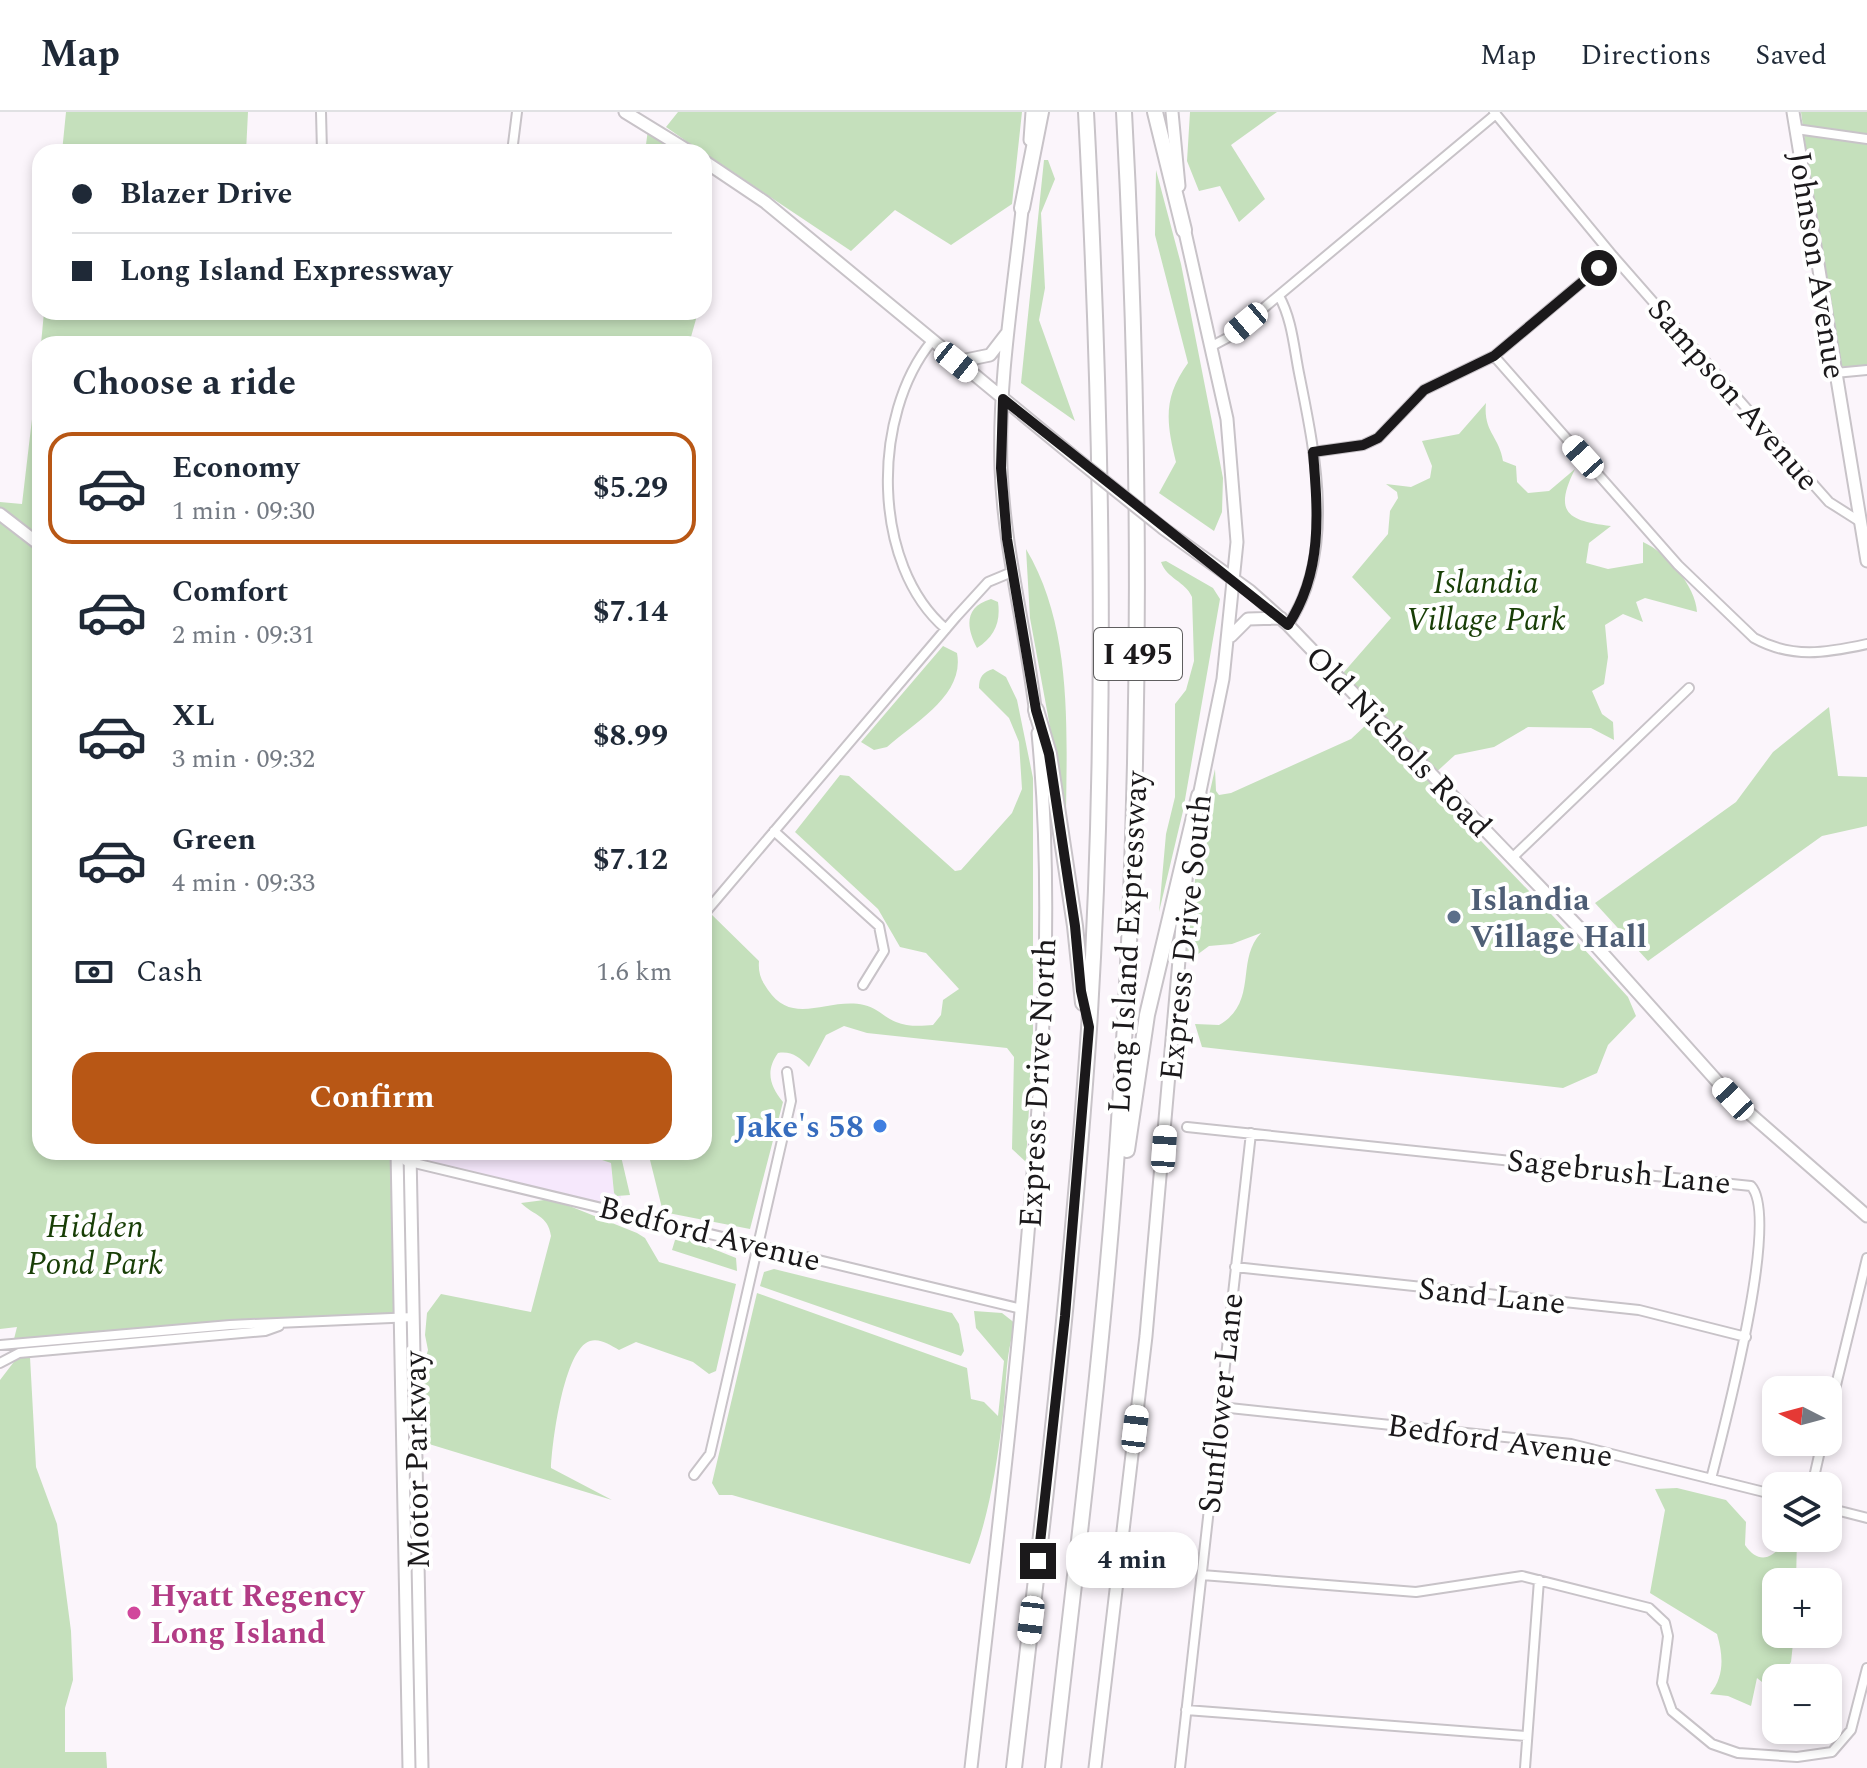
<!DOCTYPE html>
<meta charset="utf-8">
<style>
body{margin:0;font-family:Spectral,serif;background:#f2f2f3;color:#1f2937;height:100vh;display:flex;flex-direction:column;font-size:30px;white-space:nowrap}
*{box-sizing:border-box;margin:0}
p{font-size:26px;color:#747a83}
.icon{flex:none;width:44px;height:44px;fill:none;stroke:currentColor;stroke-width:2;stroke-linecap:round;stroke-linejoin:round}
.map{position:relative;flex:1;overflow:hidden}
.sheet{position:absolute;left:32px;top:224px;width:680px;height:824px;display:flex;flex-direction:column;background:#fff;border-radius:24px;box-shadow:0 4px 12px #0003}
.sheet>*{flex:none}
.top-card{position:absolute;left:32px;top:32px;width:680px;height:176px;border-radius:24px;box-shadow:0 4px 12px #0003;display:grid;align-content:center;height:176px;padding:0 40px;background:#fff}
.needle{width:52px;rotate:276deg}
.fabs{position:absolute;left:1762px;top:1264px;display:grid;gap:16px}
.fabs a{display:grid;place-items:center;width:80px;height:80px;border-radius:16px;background:#fff;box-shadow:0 4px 12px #0003;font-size:40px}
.end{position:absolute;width:36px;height:36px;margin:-18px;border:10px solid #1b191b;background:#fff;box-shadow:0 0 0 4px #fff}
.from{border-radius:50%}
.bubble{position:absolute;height:56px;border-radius:24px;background:#fff;box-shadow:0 4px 12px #0003;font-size:26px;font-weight:700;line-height:56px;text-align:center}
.car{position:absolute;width:24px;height:48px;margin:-24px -12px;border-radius:10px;box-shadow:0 0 6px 2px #0007;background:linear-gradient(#fff 24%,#345 0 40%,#fff 0 76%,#345 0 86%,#fff 0)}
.top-card b{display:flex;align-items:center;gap:28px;height:76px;font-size:30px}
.top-card b+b{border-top:2px solid #e0e1e3}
.top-card i{width:20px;height:20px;background:#1f2937}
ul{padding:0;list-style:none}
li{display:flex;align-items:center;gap:24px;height:112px;margin:0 16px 12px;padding:0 24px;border:4px solid transparent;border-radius:24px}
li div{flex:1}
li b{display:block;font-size:30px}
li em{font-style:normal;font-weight:700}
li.active{border-color:#b85715}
li>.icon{width:72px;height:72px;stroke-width:1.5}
h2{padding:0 40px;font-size:36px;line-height:96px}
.pay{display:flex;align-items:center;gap:20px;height:88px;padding:0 40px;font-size:30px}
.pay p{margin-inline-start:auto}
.cta{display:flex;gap:16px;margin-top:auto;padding:16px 40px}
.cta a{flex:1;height:92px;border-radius:24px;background:#b85715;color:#fff;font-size:32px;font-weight:700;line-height:92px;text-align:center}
header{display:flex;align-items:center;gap:48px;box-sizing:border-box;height:112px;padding:0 40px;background:#fff;border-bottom:2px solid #e0e1e3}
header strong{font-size:38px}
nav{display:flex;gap:44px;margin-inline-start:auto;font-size:28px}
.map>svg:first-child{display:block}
.industrial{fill:#f6e8fc}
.green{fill:#c5e0bc}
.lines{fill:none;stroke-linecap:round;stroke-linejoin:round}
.street-casing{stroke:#c8c3c8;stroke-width:12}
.secondary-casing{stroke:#c8c3c8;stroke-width:15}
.highway-casing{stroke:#c8c3c8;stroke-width:18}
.street{stroke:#fff;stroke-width:8}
.secondary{stroke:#fff;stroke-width:11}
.highway{stroke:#fff;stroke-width:14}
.secondary-bridge-casing{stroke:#c8c3c8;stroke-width:15;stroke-linecap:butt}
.secondary-bridge{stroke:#fff;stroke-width:11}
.route{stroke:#1b191b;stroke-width:10}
.service-dot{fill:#5c6f8a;stroke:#fff;stroke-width:3}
.shop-dot{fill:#3f7fe0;stroke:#fff;stroke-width:3}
.hotel-dot{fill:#d1479c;stroke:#fff;stroke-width:3}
.labels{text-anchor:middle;stroke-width:8;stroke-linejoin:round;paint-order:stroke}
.shield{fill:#fff;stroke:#5f5e5f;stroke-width:2}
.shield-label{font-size:30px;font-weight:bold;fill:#1b191b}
.street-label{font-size:32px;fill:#1b191b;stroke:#fff}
.park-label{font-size:32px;font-style:italic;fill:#183e06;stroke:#fff}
.service-label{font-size:32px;font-weight:bold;fill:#4e5e75;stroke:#fff;text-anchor:start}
.shop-label{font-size:32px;font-weight:bold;fill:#366cbe;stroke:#fff;text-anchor:end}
.hotel-label{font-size:32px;font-weight:bold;fill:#b23c85;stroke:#fff;text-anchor:start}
</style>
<header>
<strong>Map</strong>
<nav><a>Map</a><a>Directions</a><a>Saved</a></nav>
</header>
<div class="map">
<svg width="1867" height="1656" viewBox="0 0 1867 1656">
<rect width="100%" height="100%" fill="#fbf5fb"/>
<!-- industrial -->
<path class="industrial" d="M 418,1040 L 578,1040 L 611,1051 L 614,1081 L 621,1084 L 619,1096 L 418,1047 Z"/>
<!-- green -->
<path class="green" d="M 66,0 L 248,0 L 246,40 L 62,40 Z
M 678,0 L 1022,0 L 1012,92 L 951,133 L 895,98 L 851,139 L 712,46 L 704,131 L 704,40 L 645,40 L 649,10 L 686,29 L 666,15 Z
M 1190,0 L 1277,0 L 1231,33 L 1265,87 L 1239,110 L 1220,74 L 1199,79 L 1187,49 Z
M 1801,0 L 1867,0 L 1867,256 L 1835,254 Z
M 1044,48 L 1048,48 L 1055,67 L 1041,101 L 1045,176 L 1039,208 L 1075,309 L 1021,271 Z
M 1156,58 L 1181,152 L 1223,366 L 1222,400 L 1214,419 L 1159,381 L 1176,350 C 1166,309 1163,286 1188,251 L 1155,123 Z
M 44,200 L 698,200 L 689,232 L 41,232 Z
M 40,239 L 40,1040 L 397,1040 L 401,1206 L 13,1231 L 17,1215 L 0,1217 L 0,390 L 22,392 Z
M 1486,291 C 1483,320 1499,324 1503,349 L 1516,354 L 1517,370 L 1528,381 L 1549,379 L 1575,357 C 1553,401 1568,409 1611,414 L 1589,431 L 1586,451 L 1608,457 L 1643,451 L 1643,430 C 1666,440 1696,474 1697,500 L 1645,486 L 1636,490 L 1643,510 L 1623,502 L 1605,513 L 1608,545 L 1604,572 L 1592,579 L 1602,602 L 1613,610 L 1614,628 L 1591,616 L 1528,615 L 1494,635 L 1455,643 L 1432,664 L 1468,702 L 1462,709 C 1518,768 1573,824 1628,885 L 1636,904 L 1608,933 L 1597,961 L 1563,976 L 1202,935 L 1195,912 L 1219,913 C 1259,890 1235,848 1261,821 L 1232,832 L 1209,834 L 1190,848 L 1187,840 L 1200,723 L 1215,657 L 1216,679 L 1219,683 L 1231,681 L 1351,627 L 1366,613 L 1376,612 L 1376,618 L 1380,614 L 1337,568 L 1391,506 L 1352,465 L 1388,422 L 1390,399 L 1398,386 L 1397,380 L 1386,372 L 1411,375 L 1430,366 L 1432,354 L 1422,329 L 1459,322 Z
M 1026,437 C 1072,514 1067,614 1066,702 L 1030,506 Z
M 1166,449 L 1213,476 L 1220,487 L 1183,699 L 1159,800 L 1166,722 L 1175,685 L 1175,592 L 1186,578 L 1194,549 L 1192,485 C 1185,469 1167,467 1161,450 Z
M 991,487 L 998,490 C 1001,511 994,525 977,536 C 966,515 964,495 991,487 Z
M 943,534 L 957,541 C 965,583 915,610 887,635 L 874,638 L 861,630 Z
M 993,557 L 1006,565 L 1017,588 L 1033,666 L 1033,924 L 1026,1050 L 1012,1037 L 1014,945 L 1007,936 L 867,921 L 844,914 L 826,923 L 809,955 C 799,945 792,939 778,941 C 765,959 770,974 783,990 L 750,1117 L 663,1100 L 648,1040 L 704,1040 L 704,783 L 708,799 L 759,849 C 758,861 761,868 768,878 C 793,915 828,885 864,893 C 877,896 884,905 896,910 C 907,915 922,914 933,913 L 941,903 L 943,888 L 959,877 L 926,841 L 900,835 L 878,797 L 795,720 L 840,663 L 849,664 L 955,759 L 961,758 L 1012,701 L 1022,677 L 1019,630 L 1009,606 L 979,576 C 979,565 983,560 993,557 Z
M 1829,595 L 1838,664 L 1867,665 L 1867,714 L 1822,724 L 1648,849 L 1595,791 L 1736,690 L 1773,640 Z
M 578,1040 L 620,1040 L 630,1083 L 617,1084 L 614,1081 L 611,1051 Z
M 552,1087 L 637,1121 L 645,1126 L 659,1150 L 736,1172 L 716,1259 L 709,1262 L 693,1250 L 636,1230 L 619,1238 C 610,1233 600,1226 590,1229 C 564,1237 552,1330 551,1356 L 612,1388 L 429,1332 L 423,1255 L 428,1238 L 425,1223 L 427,1201 L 441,1182 L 531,1200 L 551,1124 C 548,1103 534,1104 521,1091 Z
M 686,1126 L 736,1146 L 737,1159 L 672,1138 L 675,1128 Z
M 774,1157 L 952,1201 L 959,1212 L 964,1239 L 961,1244 L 760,1174 L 764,1160 Z
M 757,1181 L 967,1256 L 971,1287 L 984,1290 L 998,1304 L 1004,1249 L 976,1216 L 974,1199 L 1002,1201 L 1016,1212 C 1004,1244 1007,1279 1002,1311 C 996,1357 988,1410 970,1452 L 732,1383 L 719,1383 L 712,1371 Z
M 23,1238 L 30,1245 L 36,1355 L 57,1412 L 71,1519 L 73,1568 L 65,1596 L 65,1640 L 106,1640 L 107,1656 L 0,1656 L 0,1268 Z
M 1677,1376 L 1726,1388 L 1746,1410 L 1745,1433 C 1759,1454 1776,1446 1785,1426 L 1797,1426 L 1796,1470 L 1776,1470 L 1776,1522 L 1794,1522 L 1791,1550 L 1776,1571 L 1762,1570 L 1757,1566 L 1751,1594 L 1728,1584 L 1710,1582 C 1725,1564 1723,1543 1717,1522 L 1650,1481 L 1665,1398 L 1655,1377 Z"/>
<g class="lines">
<defs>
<path id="street" d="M 321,0 L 322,40
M 1494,0 L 1613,144 L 1805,363 L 1829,390 L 1859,409
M 1796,17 L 1867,27
M 512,40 L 517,0
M 1279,184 C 1292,207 1294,236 1299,261 C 1315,341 1337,441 1288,513
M 932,229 C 871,303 871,453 946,517
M 1212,234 L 1229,225 L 1496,2
M 1494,244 L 1678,453 L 1754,526 C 1792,547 1826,541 1867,532
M 1835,261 L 1867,258
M 1313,340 L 1363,333 L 1378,326 L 1424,278 L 1494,244 L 1613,144
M 774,719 L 879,814 L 884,839 L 863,873
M 1512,746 L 1689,576
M 704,802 L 956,505 L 988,470 L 1012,460
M 1187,1015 L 1751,1074 C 1781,1106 1723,1319 1711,1367
M 406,1049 L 1022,1197
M 1235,1155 L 1639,1198 L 1746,1225
M 0,1233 L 230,1213 L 414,1205
M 0,1251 L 19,1241 L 265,1219 L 279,1214
M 1220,1295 L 1571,1332 L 1776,1383
M 1828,1306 L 1867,1146
M 694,1363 L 710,1342 L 714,1325 L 791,989 L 787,960
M 1812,1374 L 1822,1330
M 1828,1396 L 1867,1406
M 1202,1463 L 1416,1480 L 1522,1464 L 1649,1496 L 1665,1511 L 1668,1524 L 1662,1571 L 1672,1599 L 1712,1632 L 1738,1641 L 1797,1645 L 1832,1640 L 1851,1618 L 1867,1556
M 1186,1598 L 1527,1624
M 1180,1656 L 1251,1021
M 1525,1656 L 1539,1468"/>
<path id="secondary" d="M 625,0 L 690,40
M 1172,0 L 1179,74
M 1793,0 L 1867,449
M 1030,28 L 1032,0
M 704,49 L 765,90 L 1073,344
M 1023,89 C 1014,177 998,267 1001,356 C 1004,440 1027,521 1036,604
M 1183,111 L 1227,307 L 1237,430 L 1223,567 L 1198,689
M 956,250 L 990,243 L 1007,221
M 0,402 L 40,433
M 1164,417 L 1250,479 L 1288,513 L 1588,825 L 1733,987 L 1867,1104
M 1231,524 L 1248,507 L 1281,506
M 397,1040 L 409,1656
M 410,1040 L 422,1656
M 971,1656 C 992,1470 1015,1284 1030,1097 C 1044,939 1053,779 1038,621
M 1095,1656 L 1146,1224 L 1187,757"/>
<path id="highway" d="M 1155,0 L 1184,118
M 1022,96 L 1041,0
M 1036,598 L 1049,642 L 1075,814 L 1083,891
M 1127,1038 L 1147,903 L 1199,684
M 1014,1656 C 1043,1410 1072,1164 1089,917 C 1108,612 1102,305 1086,0
M 1053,1656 C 1077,1441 1105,1225 1119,1009 C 1142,673 1142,336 1124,0"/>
</defs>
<!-- street casing -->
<use href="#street" class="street-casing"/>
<!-- secondary casing -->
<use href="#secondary" class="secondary-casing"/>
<!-- highway casing -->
<use href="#highway" class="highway-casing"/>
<!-- street -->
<use href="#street" class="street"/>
<!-- secondary -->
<use href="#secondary" class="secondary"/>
<!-- highway -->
<use href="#highway" class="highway"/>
<defs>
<path id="secondary-bridge" d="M 1073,344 L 1164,417"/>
</defs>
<!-- secondary-bridge casing -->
<use href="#secondary-bridge" class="secondary-bridge-casing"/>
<!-- secondary-bridge -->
<use href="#secondary-bridge" class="secondary-bridge"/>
</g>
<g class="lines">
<!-- route -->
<path class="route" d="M 1038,1449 L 1065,1204 L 1089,915 L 1081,879 L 1075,814 L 1049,642 L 1036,598 L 1007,427 L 1001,356 L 1003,287 L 1288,513 C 1323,460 1318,401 1313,340 L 1363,333 L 1378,326 L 1424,278 L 1494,244 L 1599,156"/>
</g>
<!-- markers -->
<circle class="service-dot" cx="1454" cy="805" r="8"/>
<circle class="shop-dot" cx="880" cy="1014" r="8"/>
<circle class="hotel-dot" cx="134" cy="1501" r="8"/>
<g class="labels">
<!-- shield labels -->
<rect class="shield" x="1094" y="516" width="88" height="52" rx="6"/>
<g class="shield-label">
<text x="1138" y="552">I 495</text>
</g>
<!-- street labels -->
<g class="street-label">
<text transform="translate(1818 153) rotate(81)" y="11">Johnson Avenue</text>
<text transform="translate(1734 282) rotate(49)" y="11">Sampson Avenue</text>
<text transform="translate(1399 629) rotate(46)" y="11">Old Nichols Road</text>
<text transform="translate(1185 825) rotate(-84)" y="11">Express Drive South</text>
<text transform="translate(1127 830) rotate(-87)" y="11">Long Island Expressway</text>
<text transform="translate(1037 971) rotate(-87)" y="11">Express Drive North</text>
<text transform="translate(1619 1059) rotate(6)" y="11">Sagebrush Lane</text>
<text transform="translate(710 1121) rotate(14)" y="11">Bedford Avenue</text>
<text transform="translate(1492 1183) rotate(6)" y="11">Sand Lane</text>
<text transform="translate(1220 1291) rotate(-84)" y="11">Sunflower Lane</text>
<text transform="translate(1500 1328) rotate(8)" y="11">Bedford Avenue</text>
<text transform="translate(416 1348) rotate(-91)" y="11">Motor Parkway</text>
</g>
<!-- park labels -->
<g class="park-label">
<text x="1486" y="481">Islandia<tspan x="1486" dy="37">Village Park</tspan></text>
<text x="95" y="1125">Hidden<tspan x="95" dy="37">Pond Park</tspan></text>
</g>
<!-- service labels -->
<g class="service-label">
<text x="1470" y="798">Islandia<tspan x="1470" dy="37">Village Hall</tspan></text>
</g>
<!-- shop labels -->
<g class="shop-label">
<text x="864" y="1025">Jake's 58</text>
</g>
<!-- hotel labels -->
<g class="hotel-label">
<text x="150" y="1494">Hyatt Regency<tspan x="150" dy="37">Long Island</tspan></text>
</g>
</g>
</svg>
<div class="fabs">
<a><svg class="needle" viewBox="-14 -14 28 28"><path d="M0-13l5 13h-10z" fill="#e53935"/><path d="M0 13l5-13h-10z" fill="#747a83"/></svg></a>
<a><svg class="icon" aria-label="layers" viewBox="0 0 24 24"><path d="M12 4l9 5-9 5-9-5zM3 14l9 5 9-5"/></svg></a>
<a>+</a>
<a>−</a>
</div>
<i class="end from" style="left:1599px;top:156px"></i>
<i class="end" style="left:1038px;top:1449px"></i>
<div class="bubble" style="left:1066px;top:1420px;width:132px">4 min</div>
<i class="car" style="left:1246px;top:211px;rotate:230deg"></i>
<i class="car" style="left:956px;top:250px;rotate:129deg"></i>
<i class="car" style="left:1583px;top:345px;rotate:318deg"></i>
<i class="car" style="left:1733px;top:987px;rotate:317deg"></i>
<i class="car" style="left:1164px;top:1037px;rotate:4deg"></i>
<i class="car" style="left:1135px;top:1317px;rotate:7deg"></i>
<i class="car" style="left:1031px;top:1508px;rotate:187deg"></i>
<div class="top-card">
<b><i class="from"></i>Blazer Drive</b>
<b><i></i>Long Island Expressway</b>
</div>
<section class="sheet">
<h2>Choose a ride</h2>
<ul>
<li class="active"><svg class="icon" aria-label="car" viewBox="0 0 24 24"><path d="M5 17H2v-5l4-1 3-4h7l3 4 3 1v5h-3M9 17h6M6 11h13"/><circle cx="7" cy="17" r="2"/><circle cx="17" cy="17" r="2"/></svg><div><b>Economy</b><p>1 min · 09:30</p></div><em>$5.29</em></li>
<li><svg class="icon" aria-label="car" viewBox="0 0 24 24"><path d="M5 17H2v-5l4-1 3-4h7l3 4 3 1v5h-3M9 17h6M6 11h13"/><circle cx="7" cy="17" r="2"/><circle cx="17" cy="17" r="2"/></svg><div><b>Comfort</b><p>2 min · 09:31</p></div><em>$7.14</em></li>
<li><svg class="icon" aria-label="car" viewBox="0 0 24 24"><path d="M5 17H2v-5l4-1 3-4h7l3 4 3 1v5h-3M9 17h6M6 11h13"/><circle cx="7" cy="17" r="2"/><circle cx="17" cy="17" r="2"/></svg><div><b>XL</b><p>3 min · 09:32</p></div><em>$8.99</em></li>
<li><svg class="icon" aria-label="car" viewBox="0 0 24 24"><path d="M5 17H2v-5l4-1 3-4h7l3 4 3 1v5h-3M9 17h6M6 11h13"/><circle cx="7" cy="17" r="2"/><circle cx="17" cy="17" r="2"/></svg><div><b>Green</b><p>4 min · 09:33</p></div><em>$7.12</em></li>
</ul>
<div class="pay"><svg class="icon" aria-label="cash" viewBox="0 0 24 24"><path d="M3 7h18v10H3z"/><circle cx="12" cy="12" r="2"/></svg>Cash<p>1.6 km</p></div>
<div class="cta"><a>Confirm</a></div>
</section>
</div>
